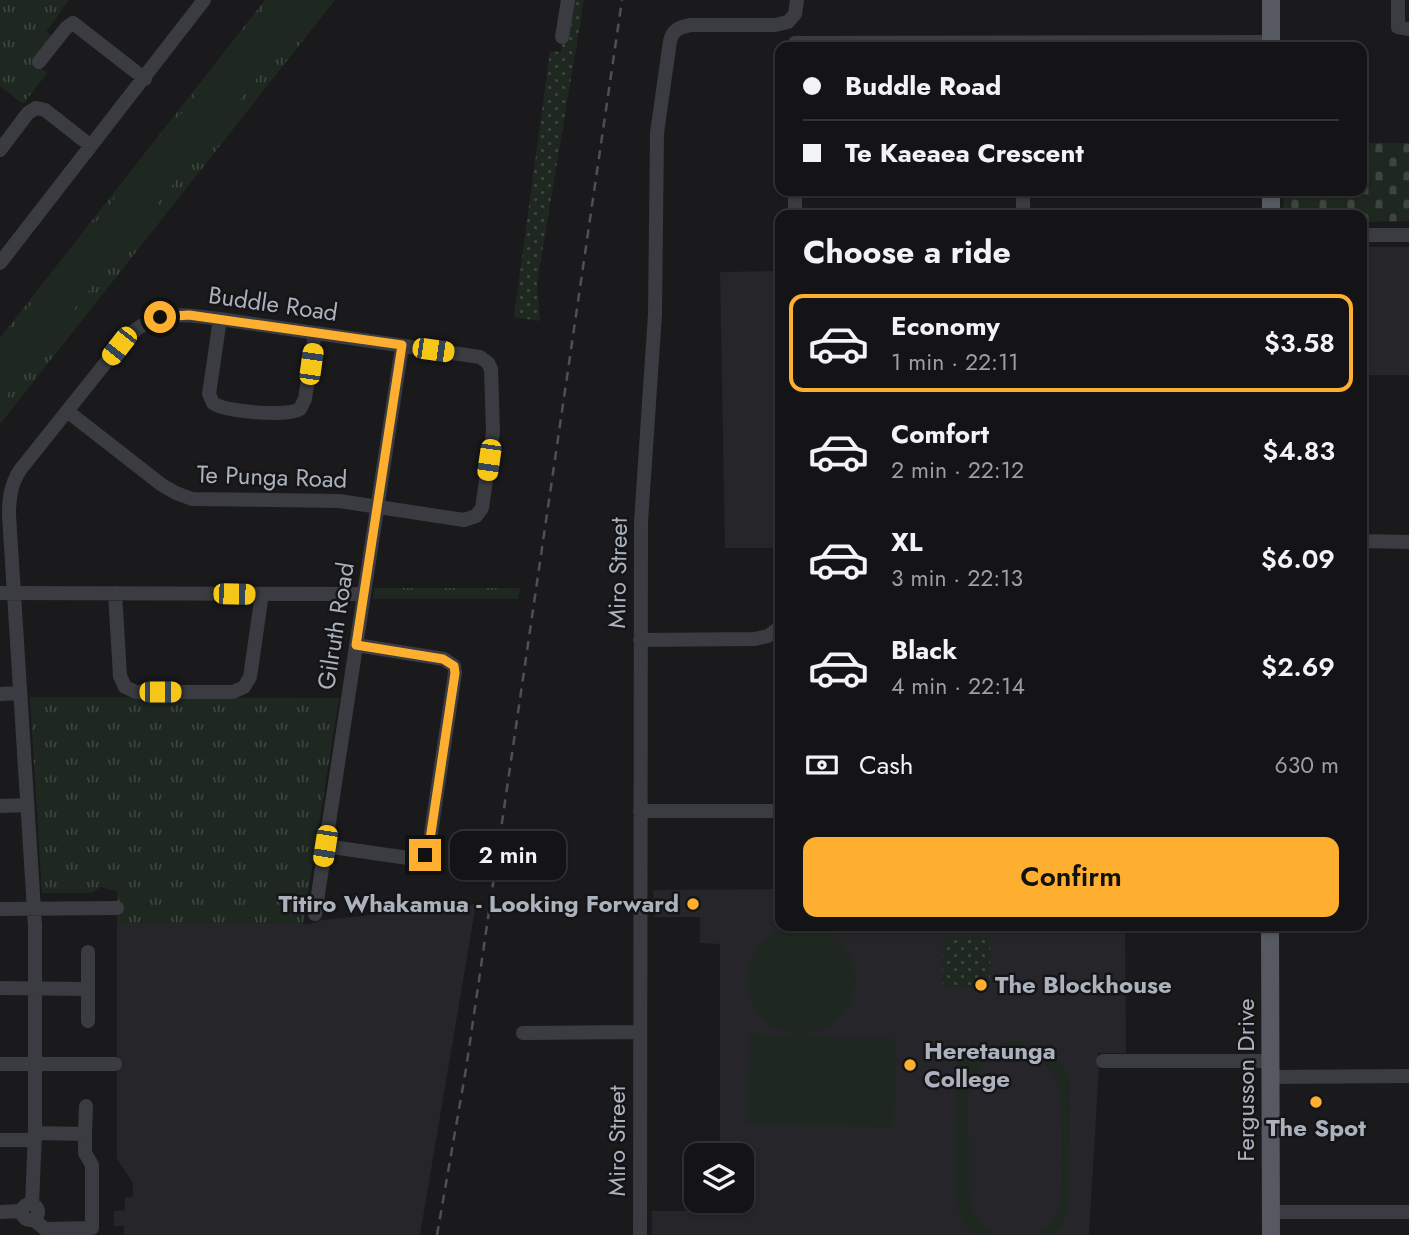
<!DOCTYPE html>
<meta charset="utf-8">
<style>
body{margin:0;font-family:Jost,sans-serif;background:#212123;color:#f1f3f6;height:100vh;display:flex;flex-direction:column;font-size:26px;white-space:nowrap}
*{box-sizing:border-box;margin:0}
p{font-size:23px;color:#9d9ea1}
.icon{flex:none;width:38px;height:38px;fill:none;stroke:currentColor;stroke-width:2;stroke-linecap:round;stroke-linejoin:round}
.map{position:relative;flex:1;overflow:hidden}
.details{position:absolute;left:775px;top:210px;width:592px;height:721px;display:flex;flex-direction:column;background:#141416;border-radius:14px;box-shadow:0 2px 5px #0004,0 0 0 2px #333335}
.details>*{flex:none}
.top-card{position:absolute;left:775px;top:42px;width:592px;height:154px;border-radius:14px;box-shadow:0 2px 5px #0004,0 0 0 2px #333335;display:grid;align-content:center;height:154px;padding:0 28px;background:#141416}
.fabs{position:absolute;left:684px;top:1143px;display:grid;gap:14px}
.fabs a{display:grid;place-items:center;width:70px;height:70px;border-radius:14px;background:#141416;box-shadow:0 2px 5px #0004,0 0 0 2px #333335;font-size:35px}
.end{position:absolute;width:32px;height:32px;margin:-16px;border:9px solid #ffaf2f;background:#111;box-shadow:0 0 0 4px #111}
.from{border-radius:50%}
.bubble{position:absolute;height:49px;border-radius:14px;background:#141416;box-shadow:0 2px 5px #0004,0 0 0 2px #333335;font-size:23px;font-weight:600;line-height:49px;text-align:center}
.car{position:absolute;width:21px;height:42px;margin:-21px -10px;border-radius:9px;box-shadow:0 0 5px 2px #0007;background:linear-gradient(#f5c518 24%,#345 0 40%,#f5c518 0 76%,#345 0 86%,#f5c518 0)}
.top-card b{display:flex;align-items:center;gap:24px;height:66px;font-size:26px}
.top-card b+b{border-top:2px solid #333335}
.top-card i{width:18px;height:18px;background:#f1f3f6}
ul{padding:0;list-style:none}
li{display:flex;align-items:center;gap:21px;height:98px;margin:0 14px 10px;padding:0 14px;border:4px solid transparent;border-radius:14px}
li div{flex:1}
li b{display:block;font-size:26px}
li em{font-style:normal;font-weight:600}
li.active{border-color:#ffaf2f}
li>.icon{width:63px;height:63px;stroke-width:1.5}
h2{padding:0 28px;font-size:32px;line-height:84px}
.pay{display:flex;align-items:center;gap:18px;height:77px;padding:0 28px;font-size:26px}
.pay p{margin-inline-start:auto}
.primary-button{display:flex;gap:14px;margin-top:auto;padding:14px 28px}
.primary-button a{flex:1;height:80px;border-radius:14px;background:#ffaf2f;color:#111;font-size:28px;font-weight:600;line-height:80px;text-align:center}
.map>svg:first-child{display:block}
.built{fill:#26262a}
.grass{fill:url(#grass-dots)}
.cemetery{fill:url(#cemetery-stones)}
.park{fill:url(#park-tufts)}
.garden{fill:#1f2820}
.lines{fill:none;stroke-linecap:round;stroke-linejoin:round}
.minor{stroke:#3a3c42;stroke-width:14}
.major{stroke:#565961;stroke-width:18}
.rail{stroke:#4d5057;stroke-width:2.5;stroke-dasharray:9 7;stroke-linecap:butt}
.route{stroke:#ffaf2f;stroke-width:9}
.poi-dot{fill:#ffaf2f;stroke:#151518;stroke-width:2.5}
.labels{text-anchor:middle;stroke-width:5;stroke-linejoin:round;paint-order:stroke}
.street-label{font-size:24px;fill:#abb2bd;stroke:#151518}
.poi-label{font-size:24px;font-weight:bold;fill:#abb2bd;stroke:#151518;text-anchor:start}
</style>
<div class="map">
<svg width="1409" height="1235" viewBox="0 0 1409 1235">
<defs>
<pattern id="grass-dots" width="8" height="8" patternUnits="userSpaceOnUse" patternTransform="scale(1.75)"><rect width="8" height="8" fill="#1f2820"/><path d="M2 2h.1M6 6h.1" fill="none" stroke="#3d453e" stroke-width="1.8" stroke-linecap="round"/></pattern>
<pattern id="cemetery-stones" width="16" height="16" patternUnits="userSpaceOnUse" patternTransform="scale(1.75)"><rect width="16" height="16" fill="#1f2820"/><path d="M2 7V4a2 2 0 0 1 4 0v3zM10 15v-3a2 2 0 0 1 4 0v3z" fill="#3d453e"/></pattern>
<pattern id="park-tufts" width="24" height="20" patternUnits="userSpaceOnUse" patternTransform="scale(1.75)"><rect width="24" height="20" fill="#1f2820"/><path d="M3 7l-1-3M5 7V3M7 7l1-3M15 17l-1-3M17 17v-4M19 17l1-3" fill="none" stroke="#3d453e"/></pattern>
</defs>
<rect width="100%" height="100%" fill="#1a1a1d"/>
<!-- built -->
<path class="built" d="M 1362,247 L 1409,247 L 1409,375 L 1362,375 Z
M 780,271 L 780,548 L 725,548 L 720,272 Z
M 780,889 L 780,926 L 1125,926 L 1126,1053 L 1098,1053 L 1099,1067 L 1089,1235 L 652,1235 L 652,1211 L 719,1211 L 720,1201 L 742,1200 L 742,1155 L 720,1155 L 720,944 L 700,943 L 700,917 L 654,917 L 653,890 Z
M 476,904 L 420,1235 L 124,1235 L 124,1226 L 114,1226 L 114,1211 L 125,1210 L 125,1198 L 133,1197 L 133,1183 L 117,1159 L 117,924 L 308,924 L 323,920 Z"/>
<!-- grass -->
<path class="grass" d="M 569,0 L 584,0 L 537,283 L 540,321 L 514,317 L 550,51 L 561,52 Z
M 943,937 L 990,937 L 990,987 L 942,987 Z"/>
<!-- cemetery -->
<path class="cemetery" d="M 1362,143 L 1409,143 L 1409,221 L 1362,222 L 1362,215 L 1283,215 L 1284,191 L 1362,191 Z"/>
<!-- park -->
<path class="park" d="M 0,0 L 69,0 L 46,32 L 54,38 L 34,63 L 47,73 L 23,104 L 0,86 Z
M 265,0 L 335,0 L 0,424 L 0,338 Z
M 374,588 L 520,588 L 518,599 L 373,599 Z
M 30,697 L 339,698 L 303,924 L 117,924 L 117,891 L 100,887 L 92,893 L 42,893 Z"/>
<!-- garden -->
<path class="garden" d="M 271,0 L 318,0 L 9,392 L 0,406 L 0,344 Z
M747 980a54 54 0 1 1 108 0a54 54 0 1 1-108 0Z
M 750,1034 L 896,1039 L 894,1127 L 747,1123 Z
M 1014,1040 C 1041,1042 1060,1056 1070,1082 L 1069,1206 L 1062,1224 L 1053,1235 L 1035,1235 C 1046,1229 1055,1220 1059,1208 C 1065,1192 1063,1089 1055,1076 C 1034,1042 983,1048 971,1086 C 964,1106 969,1133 969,1155 C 969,1185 964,1219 996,1235 L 972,1235 L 961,1219 L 956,1201 L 957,1052 L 968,1050 L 969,1062 L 989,1047 Z"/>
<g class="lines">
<!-- minor -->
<path class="minor" d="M 1398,0 L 1398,27 L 1409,29
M 788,22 L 795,14 L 797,0
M 562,37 L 568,0
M 795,43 L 1271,42
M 39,62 L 66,28 L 73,23 L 145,79
M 0,150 L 28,113 L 36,108 L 45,110 L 91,146
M 795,191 L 795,215
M 1023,191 L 1023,215
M 1362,235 L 1409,235
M 0,263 L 204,0
M 220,319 L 209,394 L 213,403 C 225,412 287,417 300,409 L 305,399 L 315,333
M 1362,541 L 1409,542
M 0,593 L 364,594
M 115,593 L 120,676 L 125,687 L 136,692 L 233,692 L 244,687 L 250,677 L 262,594
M 640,640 L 755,639 L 768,636 L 780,627
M 0,694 L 20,693
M 0,806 L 27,805
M 640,811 L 780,811
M 325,846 L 415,859 L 425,855 L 429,846 L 455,673 L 454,666 L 444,659 L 356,645
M 0,909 L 117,908
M 315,914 L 402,346
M 0,988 L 88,989
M 88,1021 L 88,952
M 523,1033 L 639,1032
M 1103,1061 L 1271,1061
M 0,1064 L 115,1064
M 1271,1077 L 1409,1076
M 85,1134 L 86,1106
M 0,1140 L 34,1140
M 32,1204 L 35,1133 L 35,926 L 9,515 C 9,498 11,484 20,470 L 119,346 C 149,310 177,313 220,319 L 480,357 L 488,363 L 491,369 L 493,432 L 482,508 L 476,516 L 464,520 L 339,501 L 192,499 L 176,493 L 162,485 L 67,411
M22 1212a8 8 0 1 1 16 0a8 8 0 1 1-16 0Z
M 0,1212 L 22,1211
M 1271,1212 L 1409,1212
M 33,1219 L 45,1229 L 92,1228 L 92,1165 L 85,1153 L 85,1134 L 35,1133
M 640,1235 L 641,522 L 655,314 L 657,133 L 670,41 C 673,29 680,27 691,25 L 775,25 L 788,22"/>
<!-- major -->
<path class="major" d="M 1271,47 L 1271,0
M 1271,191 L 1271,215
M 1270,926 L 1271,1235"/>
<!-- rail -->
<path class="rail" d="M 437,1235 L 466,1069 L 622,0"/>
</g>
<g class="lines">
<!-- route -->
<path class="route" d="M 160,317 L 189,315 L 402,345 L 356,645 L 443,659 L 454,666 L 455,673 L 429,846 L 425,855"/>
</g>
<!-- markers -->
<g class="poi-dot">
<circle cx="693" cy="904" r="7"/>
<circle cx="981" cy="985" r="7"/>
<circle cx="910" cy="1065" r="7"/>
<circle cx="1316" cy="1102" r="7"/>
</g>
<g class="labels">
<!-- street labels -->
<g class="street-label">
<text transform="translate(273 304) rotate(8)" y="8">Buddle Road</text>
<text transform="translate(272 477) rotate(2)" y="8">Te Punga Road</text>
<text transform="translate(618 573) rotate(-89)" y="8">Miro Street</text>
<text transform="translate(336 626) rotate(-81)" y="8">Gilruth Road</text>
<text transform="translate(1246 1080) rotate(-90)" y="8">Fergusson Drive</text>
<text transform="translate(617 1141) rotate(-90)" y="8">Miro Street</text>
</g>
<!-- poi labels -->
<g class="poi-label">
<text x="679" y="912" text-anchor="end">Titiro Whakamua - Looking Forward</text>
<text x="995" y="993">The Blockhouse</text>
<text x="924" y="1059">Heretaunga<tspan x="924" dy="28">College</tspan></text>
<text x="1316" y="1136" text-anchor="middle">The Spot</text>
</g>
</g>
</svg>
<div class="fabs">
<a><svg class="icon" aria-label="layers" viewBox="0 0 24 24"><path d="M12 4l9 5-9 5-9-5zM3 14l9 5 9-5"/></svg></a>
</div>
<i class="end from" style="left:160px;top:317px"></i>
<i class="end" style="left:425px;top:855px"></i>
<div class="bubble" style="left:450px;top:831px;width:116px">2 min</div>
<i class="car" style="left:119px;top:346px;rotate:218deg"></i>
<i class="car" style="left:433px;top:350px;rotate:98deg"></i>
<i class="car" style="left:311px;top:364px;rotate:8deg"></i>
<i class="car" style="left:489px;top:460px;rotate:188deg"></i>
<i class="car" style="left:234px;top:594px;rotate:91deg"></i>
<i class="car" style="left:160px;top:692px;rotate:90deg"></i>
<i class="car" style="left:325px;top:846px;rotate:189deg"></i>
<div class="top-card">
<b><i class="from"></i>Buddle Road</b>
<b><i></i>Te Kaeaea Crescent</b>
</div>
<section class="details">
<h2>Choose a ride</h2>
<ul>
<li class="active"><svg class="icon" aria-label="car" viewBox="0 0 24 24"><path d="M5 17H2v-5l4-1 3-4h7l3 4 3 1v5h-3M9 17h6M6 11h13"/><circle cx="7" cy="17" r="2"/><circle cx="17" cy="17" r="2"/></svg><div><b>Economy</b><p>1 min · 22:11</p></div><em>$3.58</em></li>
<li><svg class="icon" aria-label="car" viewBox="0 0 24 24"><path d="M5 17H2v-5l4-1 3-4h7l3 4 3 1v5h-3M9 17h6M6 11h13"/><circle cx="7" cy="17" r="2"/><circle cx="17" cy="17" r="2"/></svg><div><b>Comfort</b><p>2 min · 22:12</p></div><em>$4.83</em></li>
<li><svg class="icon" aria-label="car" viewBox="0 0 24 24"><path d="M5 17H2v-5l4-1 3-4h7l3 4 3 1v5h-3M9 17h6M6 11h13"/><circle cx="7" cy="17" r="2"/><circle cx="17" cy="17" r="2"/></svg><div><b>XL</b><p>3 min · 22:13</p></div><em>$6.09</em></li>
<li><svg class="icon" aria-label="car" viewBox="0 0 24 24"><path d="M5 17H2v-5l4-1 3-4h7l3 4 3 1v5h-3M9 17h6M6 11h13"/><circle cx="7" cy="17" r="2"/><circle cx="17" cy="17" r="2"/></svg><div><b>Black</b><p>4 min · 22:14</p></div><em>$2.69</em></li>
</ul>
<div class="pay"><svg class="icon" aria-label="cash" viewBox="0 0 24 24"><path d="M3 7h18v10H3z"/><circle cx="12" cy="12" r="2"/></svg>Cash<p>630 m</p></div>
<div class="primary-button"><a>Confirm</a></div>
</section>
</div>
